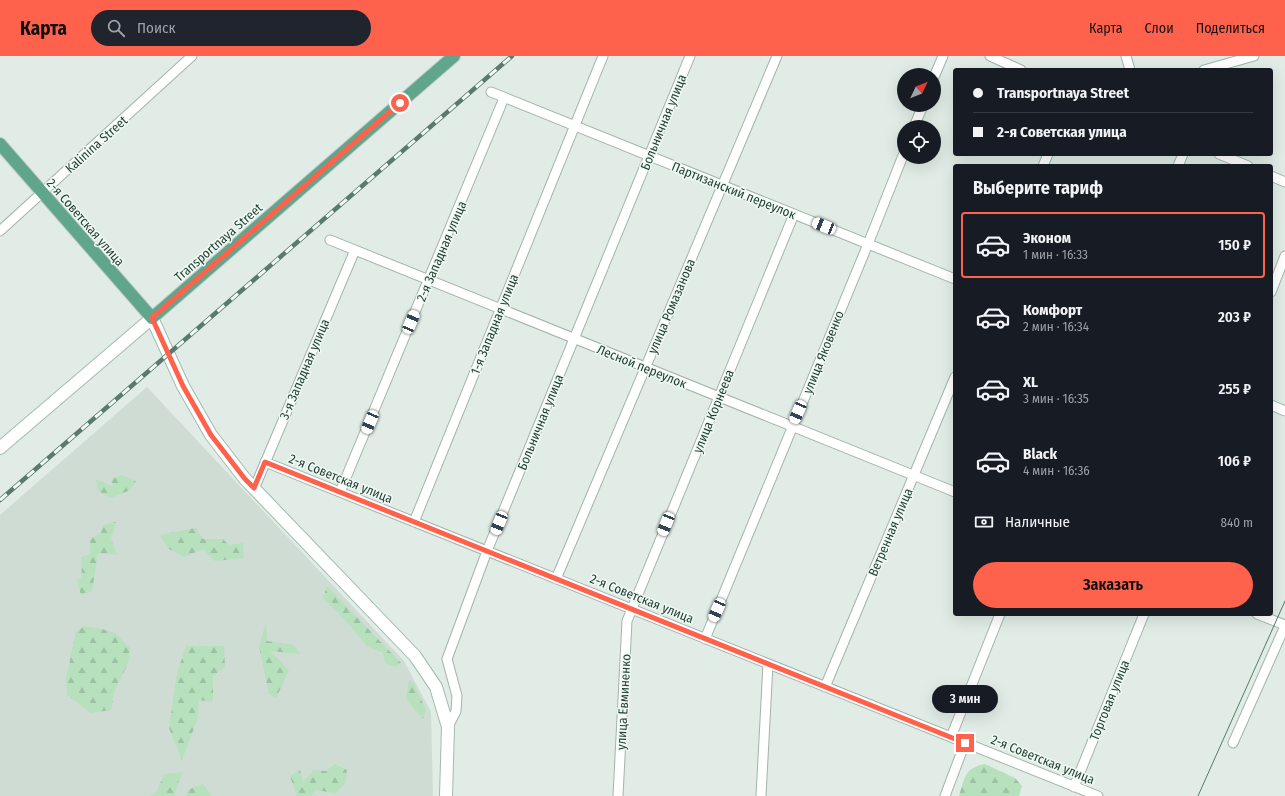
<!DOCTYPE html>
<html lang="ru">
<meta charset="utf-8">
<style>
body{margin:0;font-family:"Fira Sans Condensed",sans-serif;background:#20242c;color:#f1f3f6;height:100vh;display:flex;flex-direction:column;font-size:15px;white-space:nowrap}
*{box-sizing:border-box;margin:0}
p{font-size:13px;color:#9ea1a6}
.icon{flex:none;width:22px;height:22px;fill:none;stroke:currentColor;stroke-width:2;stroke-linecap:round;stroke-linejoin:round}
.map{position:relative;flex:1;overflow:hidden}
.sheet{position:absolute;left:953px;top:108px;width:320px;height:452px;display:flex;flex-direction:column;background:#171b24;border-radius:4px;box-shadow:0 4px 16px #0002}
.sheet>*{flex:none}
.guide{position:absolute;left:953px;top:12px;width:320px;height:88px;border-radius:4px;box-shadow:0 4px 16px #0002;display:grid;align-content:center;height:88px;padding:0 20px;background:#171b24}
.needle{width:26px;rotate:47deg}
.tools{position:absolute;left:897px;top:12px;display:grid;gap:8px}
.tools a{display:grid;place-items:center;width:44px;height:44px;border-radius:50%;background:#171b24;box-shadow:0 4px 16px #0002;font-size:20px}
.end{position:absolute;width:18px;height:18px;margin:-9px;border:5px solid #fe624c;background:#fff;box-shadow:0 0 0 2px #fff}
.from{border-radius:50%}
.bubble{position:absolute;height:28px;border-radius:14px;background:#171b24;box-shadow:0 4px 16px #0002;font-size:13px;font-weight:600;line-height:28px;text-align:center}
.car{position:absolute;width:12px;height:24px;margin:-12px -6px;border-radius:5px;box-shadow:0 0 3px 1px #0007;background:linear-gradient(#fff 24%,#345 0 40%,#fff 0 76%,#345 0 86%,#fff 0)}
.guide b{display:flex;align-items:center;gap:14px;height:38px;font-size:15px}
.guide b+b{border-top:1px solid #363941}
.guide i{width:10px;height:10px;background:#f1f3f6}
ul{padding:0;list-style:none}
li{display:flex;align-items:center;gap:12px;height:66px;margin:0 8px 6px;padding:0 12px;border:2px solid transparent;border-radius:4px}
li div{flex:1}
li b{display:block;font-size:15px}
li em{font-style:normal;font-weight:600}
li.selected{border-color:#fe624c}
li>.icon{width:36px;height:36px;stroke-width:1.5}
h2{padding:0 20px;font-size:18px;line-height:48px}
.pay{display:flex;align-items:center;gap:10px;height:44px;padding:0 20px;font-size:15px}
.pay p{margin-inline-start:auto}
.primary-button{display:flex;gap:8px;margin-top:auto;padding:8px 20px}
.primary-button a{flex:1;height:46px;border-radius:24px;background:#fe624c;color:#111;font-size:16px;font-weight:600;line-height:46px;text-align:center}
header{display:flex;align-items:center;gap:24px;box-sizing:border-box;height:56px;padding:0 20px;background:#fe624c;color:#111}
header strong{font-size:19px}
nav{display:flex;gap:22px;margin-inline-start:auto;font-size:14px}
.search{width:280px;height:36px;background:#20242c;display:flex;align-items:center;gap:10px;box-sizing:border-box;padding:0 14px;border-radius:22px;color:#9ea1a6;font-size:15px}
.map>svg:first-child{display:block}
.built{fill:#cedcd4}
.forest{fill:url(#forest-firs)}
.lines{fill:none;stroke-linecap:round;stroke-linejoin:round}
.street-casing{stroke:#a2b4ac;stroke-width:11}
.secondary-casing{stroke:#a0bcaf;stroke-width:14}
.primary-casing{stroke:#c0c9c6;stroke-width:14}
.street{stroke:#fff;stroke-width:9}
.secondary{stroke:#fff;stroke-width:12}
.primary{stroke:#60a68c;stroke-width:12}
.tram{stroke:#597a6d;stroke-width:1}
.rail-casing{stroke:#597a6d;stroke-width:4.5}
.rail{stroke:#f1f9f4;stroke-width:3;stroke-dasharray:9;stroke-linecap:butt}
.route{stroke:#fe624c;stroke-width:5}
.labels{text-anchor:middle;stroke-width:3;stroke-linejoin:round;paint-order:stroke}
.street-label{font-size:13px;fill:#1f3e32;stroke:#f1f9f4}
</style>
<header>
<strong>Карта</strong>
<div class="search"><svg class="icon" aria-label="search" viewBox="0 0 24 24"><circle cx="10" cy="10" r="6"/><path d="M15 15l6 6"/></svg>Поиск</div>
<nav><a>Карта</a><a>Слои</a><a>Поделиться</a></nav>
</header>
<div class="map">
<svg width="1285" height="740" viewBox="0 0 1285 740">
<defs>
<pattern id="forest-firs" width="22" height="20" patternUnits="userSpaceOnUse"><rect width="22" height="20" fill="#b7e0bd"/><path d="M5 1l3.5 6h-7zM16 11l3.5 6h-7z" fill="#9dc1a3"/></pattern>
</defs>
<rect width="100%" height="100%" fill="#e0ece5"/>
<!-- built -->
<path class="built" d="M 147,331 L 404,605 L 431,656 L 433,740 L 0,740 L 0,459 Z"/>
<!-- forest -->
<path class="forest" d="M 121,419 L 136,425 L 130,434 L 111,442 L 98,435 L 96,423 L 113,431 L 111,423 Z
M 116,466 L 111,483 L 117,499 L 98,497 L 92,535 L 81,539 L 77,524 L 81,522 L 82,511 L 81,501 L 90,498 L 90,483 L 101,477 L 103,469 Z
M 196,472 L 203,483 L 223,483 L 229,489 L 243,487 L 244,502 L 215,505 L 203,493 L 184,501 L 169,493 L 160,479 Z
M 327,530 L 401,607 L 396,611 L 385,607 L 383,597 L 367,590 L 345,564 L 323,542 Z
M 266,566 L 267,585 L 294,589 L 300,598 L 270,595 L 289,614 L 276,642 L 269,638 L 259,591 Z
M 84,570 L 99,572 L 115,577 L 130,592 L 128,608 L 115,633 L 111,654 L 91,657 L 67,639 L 66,620 L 69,611 L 71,598 L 76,576 Z
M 186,590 L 224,590 L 225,611 L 213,620 L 213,646 L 199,644 L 197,664 L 182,704 L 169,672 L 177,617 Z
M 409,624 L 414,628 L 426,654 L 423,663 L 406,643 Z
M 335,708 L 347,714 L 345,728 L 335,737 L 316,734 L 311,740 L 297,740 L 290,720 L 300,713 L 303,726 L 313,714 L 326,715 Z
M 985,708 L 1015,722 L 1022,730 L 1019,740 L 959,740 C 965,722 964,712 985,708 Z
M 182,716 L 174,740 L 150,740 L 157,735 L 164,718 Z
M 203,728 L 212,740 L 186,740 L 187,734 Z"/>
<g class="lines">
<defs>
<path id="street" d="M 990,0 L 1021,14
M 1126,0 L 1130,14
M 1204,14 L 1254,0
M 934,21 L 943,0
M 491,36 L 955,223
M 914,71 L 923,49
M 1219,98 L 1248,110
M 1043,110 L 1048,98
M 1178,110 L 1183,98
M 1271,120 L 1285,126
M 0,175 L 192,0
M 330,184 L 955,436
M 1271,236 L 1285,200
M 1271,349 L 1285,355
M 265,406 L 1098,740
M 254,433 L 355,194
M 340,436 L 504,42
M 414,466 L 603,0
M 556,523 L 777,0
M 1257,558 L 1285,569
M 705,583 L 868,188 L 904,97
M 825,631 L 955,321
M 448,671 L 456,655 L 457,640 L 447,603 L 487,495 L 690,0
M 951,681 L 1000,558
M 1233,687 L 1285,570
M 1074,731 L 1144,558
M 618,740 L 627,565 L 794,158
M 761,740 L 768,608
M 945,740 L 965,687"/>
<path id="secondary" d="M 0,392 L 152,262 L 183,330 L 211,379 L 245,423 L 415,600 L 436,631 L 448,671 L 446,740"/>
<path id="primary" d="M 0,88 L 152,262 L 454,0"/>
</defs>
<!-- street casing -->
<use href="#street" class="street-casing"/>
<!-- secondary casing -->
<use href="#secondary" class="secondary-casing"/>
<!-- primary casing -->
<use href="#primary" class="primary-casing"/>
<!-- street -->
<use href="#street" class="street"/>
<!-- secondary -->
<use href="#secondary" class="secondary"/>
<!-- primary -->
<use href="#primary" class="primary"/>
<!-- tram -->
<path class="tram" d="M 1198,740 L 1285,545"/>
<defs>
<path id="rail" d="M 0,444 L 512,0"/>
</defs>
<!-- rail casing -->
<use href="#rail" class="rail-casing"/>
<!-- rail -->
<use href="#rail" class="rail"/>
</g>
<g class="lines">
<!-- route -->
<path class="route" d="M 400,47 L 152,262 L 183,330 L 211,379 L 245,423 L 254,432 L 265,406 L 965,687"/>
</g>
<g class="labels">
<!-- street labels -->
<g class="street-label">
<text transform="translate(663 66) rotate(-68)" y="5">Больничная улица</text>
<text transform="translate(96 88) rotate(-42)" y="5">Kalinina Street</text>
<text transform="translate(734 134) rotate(22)" y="5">Партизанский переулок</text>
<text transform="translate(86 166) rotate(49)" y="5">2-я Советская улица</text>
<text transform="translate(218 186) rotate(-41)" y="5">Transportnaya Street</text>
<text transform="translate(441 195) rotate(-67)" y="5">2-я Западная улица</text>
<text transform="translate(671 250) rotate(-67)" y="5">улица Ромазанова</text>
<text transform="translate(494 268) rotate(-68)" y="5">1-я Западная улица</text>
<text transform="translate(823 296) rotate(-68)" y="5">улица Яковенко</text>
<text transform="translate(642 310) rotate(22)" y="5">Лесной переулок</text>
<text transform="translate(304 313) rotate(-67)" y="5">3-я Западная улица</text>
<text transform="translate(713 355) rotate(-68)" y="5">улица Корнеева</text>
<text transform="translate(540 366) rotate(-68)" y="5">Больничная улица</text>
<text transform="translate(341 422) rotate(22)" y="5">2-я Советская улица</text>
<text transform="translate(890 476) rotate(-67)" y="5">Ветренная улица</text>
<text transform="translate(642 542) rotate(22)" y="5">2-я Советская улица</text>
<text transform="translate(1109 644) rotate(-68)" y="5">Торговая улица</text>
<text transform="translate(623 646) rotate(-87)" y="5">улица Евминенко</text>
<text transform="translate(1043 703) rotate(22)" y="5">2-я Советская улица</text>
</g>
</g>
</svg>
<div class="tools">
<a><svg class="needle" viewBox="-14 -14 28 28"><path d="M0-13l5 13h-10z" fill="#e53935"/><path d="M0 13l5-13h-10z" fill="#9ea1a6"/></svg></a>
<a><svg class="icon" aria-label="locate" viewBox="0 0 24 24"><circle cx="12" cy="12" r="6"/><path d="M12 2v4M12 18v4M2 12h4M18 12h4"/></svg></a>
</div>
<i class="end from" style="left:400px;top:47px"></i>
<i class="end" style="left:965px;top:687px"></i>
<div class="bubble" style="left:932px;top:629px;width:66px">3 мин</div>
<i class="car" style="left:824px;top:170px;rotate:292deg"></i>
<i class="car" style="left:411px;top:266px;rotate:23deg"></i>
<i class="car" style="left:798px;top:356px;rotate:203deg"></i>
<i class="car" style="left:370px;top:366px;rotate:203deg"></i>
<i class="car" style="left:499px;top:467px;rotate:202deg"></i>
<i class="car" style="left:666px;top:468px;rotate:202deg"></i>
<i class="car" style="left:717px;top:554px;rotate:203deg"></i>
<div class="guide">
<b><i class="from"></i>Transportnaya Street</b>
<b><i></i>2-я Советская улица</b>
</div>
<section class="sheet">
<h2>Выберите тариф</h2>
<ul>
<li class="selected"><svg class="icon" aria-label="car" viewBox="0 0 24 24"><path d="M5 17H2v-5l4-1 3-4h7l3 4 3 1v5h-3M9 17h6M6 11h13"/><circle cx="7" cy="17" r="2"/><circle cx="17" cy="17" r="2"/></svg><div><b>Эконом</b><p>1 мин · 16:33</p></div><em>150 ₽</em></li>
<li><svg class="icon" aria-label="car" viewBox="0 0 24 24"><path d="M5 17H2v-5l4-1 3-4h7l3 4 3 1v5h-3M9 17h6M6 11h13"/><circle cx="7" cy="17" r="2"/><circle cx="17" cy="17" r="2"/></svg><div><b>Комфорт</b><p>2 мин · 16:34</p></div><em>203 ₽</em></li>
<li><svg class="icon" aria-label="car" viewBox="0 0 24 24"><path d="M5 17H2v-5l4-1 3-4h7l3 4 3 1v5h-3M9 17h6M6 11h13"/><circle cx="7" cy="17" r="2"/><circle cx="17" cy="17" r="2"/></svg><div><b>XL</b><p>3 мин · 16:35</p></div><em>255 ₽</em></li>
<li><svg class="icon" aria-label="car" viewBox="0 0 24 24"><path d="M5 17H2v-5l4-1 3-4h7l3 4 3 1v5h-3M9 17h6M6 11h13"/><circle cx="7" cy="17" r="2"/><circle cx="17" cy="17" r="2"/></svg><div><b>Black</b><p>4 мин · 16:36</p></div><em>106 ₽</em></li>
</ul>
<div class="pay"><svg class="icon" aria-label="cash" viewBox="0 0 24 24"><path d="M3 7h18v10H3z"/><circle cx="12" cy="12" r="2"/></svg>Наличные<p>840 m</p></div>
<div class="primary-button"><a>Заказать</a></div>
</section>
</div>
